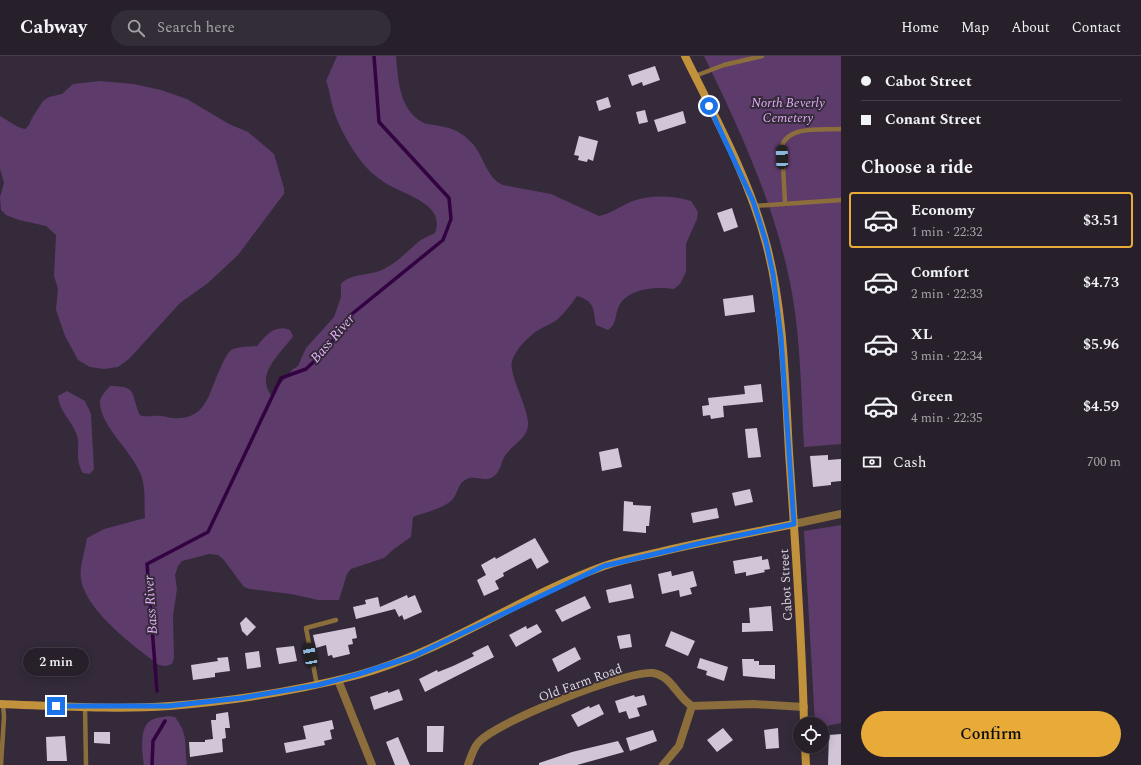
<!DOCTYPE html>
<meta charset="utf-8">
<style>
body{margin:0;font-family:Spectral,serif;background:#332d37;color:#f1f3f6;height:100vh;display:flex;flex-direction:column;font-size:15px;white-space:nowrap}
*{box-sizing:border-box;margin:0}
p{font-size:13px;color:#a4a3a9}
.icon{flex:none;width:22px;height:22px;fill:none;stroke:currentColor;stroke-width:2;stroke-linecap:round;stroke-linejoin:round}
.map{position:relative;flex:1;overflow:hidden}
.sheet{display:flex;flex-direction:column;background:#27202b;width:300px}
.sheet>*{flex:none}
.banner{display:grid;align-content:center;height:88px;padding:0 20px;background:#27202b}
.buttons{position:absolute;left:793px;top:661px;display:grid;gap:8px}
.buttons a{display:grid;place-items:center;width:36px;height:36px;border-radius:50%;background:#27202b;box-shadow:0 2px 10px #0003,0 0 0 1px #433e47;font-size:20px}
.end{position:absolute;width:18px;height:18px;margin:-9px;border:5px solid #1a73e8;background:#fff;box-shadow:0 0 0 2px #fff}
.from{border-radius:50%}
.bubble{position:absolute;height:28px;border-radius:14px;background:#27202b;box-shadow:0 2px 10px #0003,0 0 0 1px #433e47;font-size:13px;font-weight:600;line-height:28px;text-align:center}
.car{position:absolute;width:12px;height:24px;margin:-12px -6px;border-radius:5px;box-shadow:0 0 3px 1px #0007;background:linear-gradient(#222 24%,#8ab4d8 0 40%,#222 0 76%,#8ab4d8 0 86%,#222 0)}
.banner b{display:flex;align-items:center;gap:14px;height:38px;font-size:15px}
.banner b+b{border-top:1px solid #433e47}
.banner i{width:10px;height:10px;background:#f1f3f6}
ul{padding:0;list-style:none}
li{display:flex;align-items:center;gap:12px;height:56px;margin:0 8px 6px;padding:0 12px;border:2px solid transparent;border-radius:4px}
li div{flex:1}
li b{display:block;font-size:15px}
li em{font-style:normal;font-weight:600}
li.on{border-color:#e9ab38}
li>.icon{width:36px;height:36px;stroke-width:1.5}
h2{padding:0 20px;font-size:18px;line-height:48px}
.pay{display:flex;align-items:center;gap:10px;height:44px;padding:0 20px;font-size:15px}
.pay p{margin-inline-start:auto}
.cta{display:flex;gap:8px;margin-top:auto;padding:8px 20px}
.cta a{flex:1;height:46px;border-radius:24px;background:#e9ab38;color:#111;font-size:16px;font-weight:600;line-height:46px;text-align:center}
header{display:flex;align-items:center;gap:24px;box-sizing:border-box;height:56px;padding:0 20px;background:#27202b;border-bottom:1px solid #433e47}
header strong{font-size:19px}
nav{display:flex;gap:22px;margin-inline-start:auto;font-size:14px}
.search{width:280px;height:36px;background:#332d37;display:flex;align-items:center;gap:10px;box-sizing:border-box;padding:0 14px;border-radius:22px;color:#a4a3a9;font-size:15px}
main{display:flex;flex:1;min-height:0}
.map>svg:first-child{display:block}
.green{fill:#5d3b6b}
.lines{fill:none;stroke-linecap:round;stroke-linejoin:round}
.stream{stroke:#330341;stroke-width:3.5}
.building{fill:#d2c5d8}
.service{stroke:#8c6e3c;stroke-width:4.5}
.minor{stroke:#8c6e3c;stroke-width:8}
.tertiary{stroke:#8c6e3c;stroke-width:8}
.secondary{stroke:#c1913c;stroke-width:8}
.route{stroke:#1a73e8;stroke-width:5}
.labels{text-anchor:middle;stroke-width:4;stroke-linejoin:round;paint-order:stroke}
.park-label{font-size:13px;font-style:italic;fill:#e0acf4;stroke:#342a39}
.street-label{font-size:13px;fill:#dcd5df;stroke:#342a39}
.water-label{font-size:14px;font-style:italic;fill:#e6b2fa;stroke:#342a39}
</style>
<header>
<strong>Cabway</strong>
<div class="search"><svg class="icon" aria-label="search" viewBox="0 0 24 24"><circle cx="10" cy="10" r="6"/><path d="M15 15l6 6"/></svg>Search here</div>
<nav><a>Home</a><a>Map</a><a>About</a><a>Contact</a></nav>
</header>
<main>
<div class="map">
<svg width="841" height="709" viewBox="0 0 841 709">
<rect width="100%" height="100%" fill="#342a39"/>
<!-- green -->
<path class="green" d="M 337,0 L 396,0 C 398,23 399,53 422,66 C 425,68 430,68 434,69 C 451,72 458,73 471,86 C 484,99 486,122 503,129 L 551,138 L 599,160 C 610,158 619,151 630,146 C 649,139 671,139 691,145 L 698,156 L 697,163 L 686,188 L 686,216 L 680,228 L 674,233 C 657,230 626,232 618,252 C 615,261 616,269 608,274 L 596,269 C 593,253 595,245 577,240 C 572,247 566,255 560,261 C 553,268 544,270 537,275 C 526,283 516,293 512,305 C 508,316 527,349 528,366 C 529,381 515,387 507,397 C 500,405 502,417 491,422 C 483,426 474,418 465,424 C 457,429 458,438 452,444 C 443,453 425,456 413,461 L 411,481 L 394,493 L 384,502 L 351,513 L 347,518 L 339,544 L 318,544 L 291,538 L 250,533 L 244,531 L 223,503 L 218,499 L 209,498 L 182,505 L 178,510 L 175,519 L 177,533 L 173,560 L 174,602 L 172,608 L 166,610 L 159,609 C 135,591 87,556 81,524 C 79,511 85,495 87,482 L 104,473 L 145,462 C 144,448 146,433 141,419 C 132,395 102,372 100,348 C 99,341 106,335 110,330 C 139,330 130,338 140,359 C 147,362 153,359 161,360 C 165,360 169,362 173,362 C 208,365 209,334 221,311 C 223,306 226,299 230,295 C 237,290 249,291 257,290 C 266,279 275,268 290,274 L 293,280 C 281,298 255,317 271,339 L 293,313 L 298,310 L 306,292 L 334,261 L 341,241 L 341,228 C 350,217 371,220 384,213 C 396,207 406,197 416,188 C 421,183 429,180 435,177 C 446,148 405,139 387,128 C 382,125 377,121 372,117 C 357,104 338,71 333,52 C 330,42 330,35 326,25 Z
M 704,0 L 841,0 L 841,388 L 804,391 C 801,340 801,288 792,237 C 777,154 741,76 704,0 Z
M 100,25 L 134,28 L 161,34 L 187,43 L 229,68 L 248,76 L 274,98 L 284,132 L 284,138 L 280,143 L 238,199 L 208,227 L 180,247 L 129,303 L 118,311 L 104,313 L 90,311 L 78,304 L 65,280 L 56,254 L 58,233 L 54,220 L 56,179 L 46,170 L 19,164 L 6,159 L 1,154 L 0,141 L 4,127 L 0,113 L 0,60 L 18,71 L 25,73 L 29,69 L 32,62 L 43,45 L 49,41 L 62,38 L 73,28 Z
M 67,335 L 85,345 L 91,358 L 94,413 L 90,418 L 83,417 C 73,400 82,391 76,377 C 71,364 59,355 58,340 Z
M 841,469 L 841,667 L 822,671 L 822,668 L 815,668 L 804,475 Z
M 169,660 L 175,661 C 189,680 184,687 187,709 L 144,709 C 142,698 139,672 150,665 C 155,661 163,661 169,660 Z"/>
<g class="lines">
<!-- stream -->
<path class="stream" d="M 157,635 L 147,508 L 208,476 L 281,322 L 306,313 L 327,293 L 352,258 L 443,184 L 451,163 L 449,142 L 379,66 L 374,0
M 152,709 L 153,685 L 165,665"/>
</g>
<!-- building -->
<path class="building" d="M 655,10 L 660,24 L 643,30 L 642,26 L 632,30 L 628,19 Z
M 608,41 L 611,51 L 599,55 L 596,45 Z
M 645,54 L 648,66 L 639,68 L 636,56 Z
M 683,55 L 686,67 L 658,76 L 654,64 Z
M 579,80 L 598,85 L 593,105 L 588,103 L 587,106 L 578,104 L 579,100 L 574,99 Z
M 732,152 L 738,171 L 724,176 L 717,157 Z
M 753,239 L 755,256 L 725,260 L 723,243 Z
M 761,328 L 763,346 L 723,350 L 724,361 L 711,363 L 710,359 L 703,360 L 702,350 L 709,349 L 708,342 L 745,338 L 744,330 Z
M 757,372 L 761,401 L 748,402 L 745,373 Z
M 618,392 L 622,411 L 602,415 L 599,396 Z
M 828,399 L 828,404 L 841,403 L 841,425 L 831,426 L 831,429 L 813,431 L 810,400 Z
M 750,433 L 753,446 L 735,450 L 732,437 Z
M 624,445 L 633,446 L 633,449 L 651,450 L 649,470 L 646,470 L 646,477 L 623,475 Z
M 717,452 L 719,462 L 693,467 L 691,457 Z
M 535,482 L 549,506 L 537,513 L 531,502 L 503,517 L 504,520 L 495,525 L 499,533 L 484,540 L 477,524 L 486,519 L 481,509 L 495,501 L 496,503 Z
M 762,500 L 762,504 L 768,503 L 770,513 L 764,514 L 765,516 L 746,520 L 746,516 L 735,518 L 733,505 Z
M 671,515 L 672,520 L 693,515 L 697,530 L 690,532 L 692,538 L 680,541 L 679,534 L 662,538 L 658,518 Z
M 631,528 L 634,542 L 609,547 L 606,534 Z
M 407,539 L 408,542 L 415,539 L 422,556 L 404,564 L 402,559 L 399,561 L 395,553 L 356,563 L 353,551 L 366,548 L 365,544 L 378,541 L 380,551 Z
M 585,540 L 591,552 L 562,566 L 555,554 Z
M 771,550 L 773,575 L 742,576 L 742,567 L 750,567 L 749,552 Z
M 246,561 L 256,571 L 247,580 L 242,575 L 240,567 Z
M 537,568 L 542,576 L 516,591 L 509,579 L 526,570 L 527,573 Z
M 355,571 L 357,582 L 352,583 L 353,588 L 348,589 L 350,598 L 333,602 L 332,599 L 328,600 L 326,589 L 316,592 L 313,579 Z
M 671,575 L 695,585 L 688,600 L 665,590 Z
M 630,578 L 632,591 L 620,593 L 617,580 Z
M 488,589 L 494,601 L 425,636 L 419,623 L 437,614 L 438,616 L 453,610 L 474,600 L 472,597 Z
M 294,590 L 297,605 L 279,608 L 276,592 Z
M 575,591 L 581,603 L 558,616 L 552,603 Z
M 259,595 L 261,611 L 247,613 L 245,597 Z
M 228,601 L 230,615 L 215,617 L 215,621 L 193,624 L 191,609 L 218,605 L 217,602 Z
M 700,602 L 728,611 L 724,625 L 706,619 L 707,615 L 697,612 Z
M 742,603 L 754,603 L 754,605 L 759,605 L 759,609 L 775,609 L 775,623 L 743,620 Z
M 399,633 L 403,644 L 374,654 L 370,641 L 388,635 L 388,637 Z
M 634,639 L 635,641 L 644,639 L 647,649 L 637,652 L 640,660 L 629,663 L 626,655 L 619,657 L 615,645 Z
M 599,648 L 604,658 L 578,671 L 571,659 L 589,650 L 590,652 Z
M 228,656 L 230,672 L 225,672 L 226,682 L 222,683 L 223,696 L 190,701 L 189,686 L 205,686 L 205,684 L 213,683 L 211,664 L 216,664 L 216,658 Z
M 332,664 L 334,673 L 330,674 L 332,683 L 324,685 L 325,689 L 286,697 L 284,687 L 306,683 L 303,670 Z
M 427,670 L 444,670 L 443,696 L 427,696 Z
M 723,672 L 733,684 L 717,696 L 707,684 Z
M 778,672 L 779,692 L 766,693 L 764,674 Z
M 653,674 L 657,685 L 630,695 L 626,682 Z
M 94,676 L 110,676 L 110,688 L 94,687 Z
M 841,678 L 841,709 L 828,709 L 829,679 Z
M 65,680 L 67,705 L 47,705 L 46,681 Z
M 398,681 L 410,709 L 395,709 L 386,686 Z
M 618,685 L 624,696 L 577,709 L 539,709 L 539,707 L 572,696 Z"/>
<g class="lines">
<!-- service -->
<path class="service" d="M 695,20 L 724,9 L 762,0
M 785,147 L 782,90 C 788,69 824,74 841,73
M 754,150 L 841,144
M 317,629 L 306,572 L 336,564
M 85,650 L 86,709
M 1,709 L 4,661 L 3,648"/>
<!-- minor -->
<path class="minor" d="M 338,624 L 372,709
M 468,709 C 471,701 473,693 478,687 C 495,666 627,614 653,617 C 672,620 677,641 692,650 L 753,648 L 804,651
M 663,709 L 679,690 L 692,650"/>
<!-- tertiary -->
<path class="tertiary" d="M 794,468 L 841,458"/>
<!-- secondary -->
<path class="secondary" d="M 685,0 C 714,59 749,122 766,187 C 784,254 785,326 789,396 C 795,486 802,577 804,668
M 0,648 C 56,650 114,654 170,650 C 233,645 296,635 358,619 C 445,595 519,541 604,510 C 623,503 644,500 664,495 C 707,485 750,477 794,468
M 805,690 L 806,709"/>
</g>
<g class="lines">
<!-- route -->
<path class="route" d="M 56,650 L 168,650 L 241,642 L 318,629 L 359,618 L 414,600 L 604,510 L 697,488 L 794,468 L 781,281 L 773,218 L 766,186 L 753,145 L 709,50"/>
</g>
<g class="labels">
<!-- park labels -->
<g class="park-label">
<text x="788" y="51">North Beverly<tspan x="788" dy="15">Cemetery</tspan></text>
</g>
<!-- street labels -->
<g class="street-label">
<text transform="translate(785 529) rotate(-93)" y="5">Cabot Street</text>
<text transform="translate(580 626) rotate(-20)" y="5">Old Farm Road</text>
</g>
<!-- water labels -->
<g class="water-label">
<text transform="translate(332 282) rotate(-49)" y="5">Bass River</text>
<text transform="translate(150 549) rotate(-94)" y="5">Bass River</text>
</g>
</g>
</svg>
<div class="buttons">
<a><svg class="icon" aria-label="locate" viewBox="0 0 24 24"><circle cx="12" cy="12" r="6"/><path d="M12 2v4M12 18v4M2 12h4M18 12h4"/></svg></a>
</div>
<i class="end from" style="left:709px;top:50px"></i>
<i class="end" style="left:56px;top:650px"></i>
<div class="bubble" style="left:23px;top:592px;width:66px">2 min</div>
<i class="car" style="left:782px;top:101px;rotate:358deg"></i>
<i class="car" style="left:310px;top:599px;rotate:349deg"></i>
</div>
<section class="sheet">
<div class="banner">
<b><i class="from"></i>Cabot Street</b>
<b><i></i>Conant Street</b>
</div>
<h2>Choose a ride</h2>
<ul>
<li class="on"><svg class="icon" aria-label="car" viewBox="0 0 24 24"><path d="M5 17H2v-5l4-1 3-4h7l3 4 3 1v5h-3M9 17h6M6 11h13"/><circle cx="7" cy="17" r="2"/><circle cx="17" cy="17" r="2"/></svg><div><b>Economy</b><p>1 min · 22:32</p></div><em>$3.51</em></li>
<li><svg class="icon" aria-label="car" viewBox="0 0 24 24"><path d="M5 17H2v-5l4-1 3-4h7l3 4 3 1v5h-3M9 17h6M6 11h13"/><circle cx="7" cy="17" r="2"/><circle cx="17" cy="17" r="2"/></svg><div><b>Comfort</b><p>2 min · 22:33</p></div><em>$4.73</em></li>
<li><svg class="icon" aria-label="car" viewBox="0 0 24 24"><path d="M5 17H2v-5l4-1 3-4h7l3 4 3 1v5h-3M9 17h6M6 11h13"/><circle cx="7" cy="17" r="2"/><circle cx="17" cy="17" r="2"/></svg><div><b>XL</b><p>3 min · 22:34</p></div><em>$5.96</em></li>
<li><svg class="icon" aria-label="car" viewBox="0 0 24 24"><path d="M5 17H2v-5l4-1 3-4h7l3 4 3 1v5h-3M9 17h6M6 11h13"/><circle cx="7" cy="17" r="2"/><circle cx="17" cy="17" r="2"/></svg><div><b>Green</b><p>4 min · 22:35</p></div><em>$4.59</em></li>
</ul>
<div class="pay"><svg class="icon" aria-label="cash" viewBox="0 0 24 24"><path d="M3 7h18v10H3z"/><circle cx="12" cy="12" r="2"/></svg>Cash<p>700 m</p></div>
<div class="cta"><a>Confirm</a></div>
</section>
</main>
